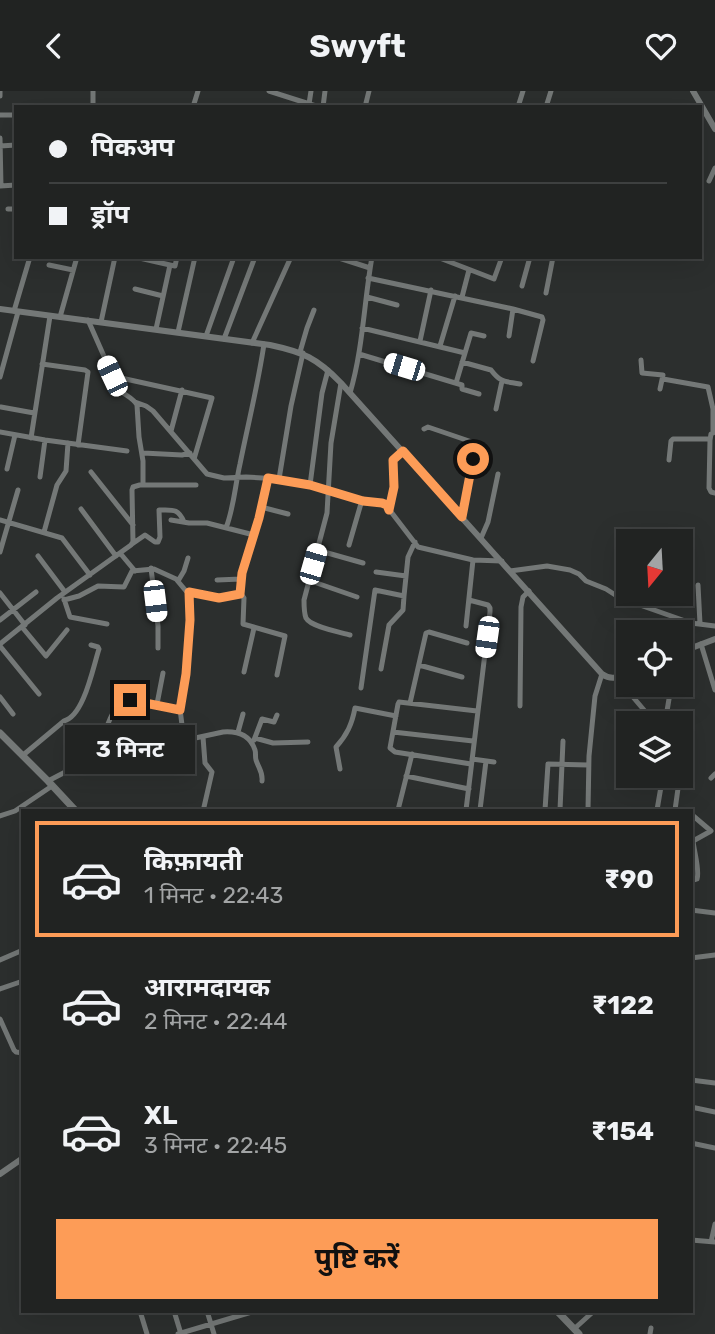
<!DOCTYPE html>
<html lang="hi">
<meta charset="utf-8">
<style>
body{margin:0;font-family:Rubik,"Noto Sans Devanagari",sans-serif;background:#2d2f2f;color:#f1f3f6;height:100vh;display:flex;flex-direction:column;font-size:26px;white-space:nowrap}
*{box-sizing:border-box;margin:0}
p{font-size:23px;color:#a2a4a5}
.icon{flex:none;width:38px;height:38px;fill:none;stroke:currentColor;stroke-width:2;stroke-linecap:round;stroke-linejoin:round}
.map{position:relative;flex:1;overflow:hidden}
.sheet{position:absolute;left:21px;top:718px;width:672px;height:504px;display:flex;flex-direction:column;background:#212322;border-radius:0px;box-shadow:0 7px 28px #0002,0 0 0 2px #3e4040}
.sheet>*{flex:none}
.top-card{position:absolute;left:14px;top:14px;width:688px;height:154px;border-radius:0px;box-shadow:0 7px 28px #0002,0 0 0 2px #3e4040;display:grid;align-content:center;height:154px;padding:0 35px;background:#212322}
.needle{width:46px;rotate:198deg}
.buttons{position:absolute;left:616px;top:438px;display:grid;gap:14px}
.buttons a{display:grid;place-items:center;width:77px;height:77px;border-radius:0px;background:#212322;box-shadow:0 7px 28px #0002,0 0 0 2px #3e4040;font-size:35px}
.end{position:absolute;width:32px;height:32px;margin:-16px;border:9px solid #fd9c57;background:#111;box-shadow:0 0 0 4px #111}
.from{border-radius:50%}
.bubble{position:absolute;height:49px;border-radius:0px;background:#212322;box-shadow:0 7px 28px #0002,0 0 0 2px #3e4040;font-size:23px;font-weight:700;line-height:49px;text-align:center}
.car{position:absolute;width:21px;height:42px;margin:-21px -10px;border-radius:9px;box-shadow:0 0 5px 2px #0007;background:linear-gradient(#fff 24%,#345 0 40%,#fff 0 76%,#345 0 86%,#fff 0)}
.top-card b{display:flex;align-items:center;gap:24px;height:66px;font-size:26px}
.top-card b+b{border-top:2px solid #3e4040}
.top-card i{width:18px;height:18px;background:#f1f3f6}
ul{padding:12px 0 0;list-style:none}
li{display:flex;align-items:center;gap:21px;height:116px;margin:0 14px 10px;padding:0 21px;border:4px solid transparent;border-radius:0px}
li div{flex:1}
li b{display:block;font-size:26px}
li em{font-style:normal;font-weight:700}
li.on{border-color:#fd9c57}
li>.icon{width:63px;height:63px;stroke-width:1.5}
.action{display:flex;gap:14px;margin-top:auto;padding:14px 35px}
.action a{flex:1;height:80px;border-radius:0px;background:#fd9c57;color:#111;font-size:28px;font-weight:700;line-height:80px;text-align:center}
header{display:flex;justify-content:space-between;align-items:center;height:91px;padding:0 35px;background:#212322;font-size:32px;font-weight:700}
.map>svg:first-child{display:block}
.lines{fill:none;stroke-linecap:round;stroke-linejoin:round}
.minor{stroke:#747877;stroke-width:5}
.tertiary{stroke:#747877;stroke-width:6}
.secondary{stroke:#747877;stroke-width:7}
.route{stroke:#fd9c57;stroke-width:9}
</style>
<header><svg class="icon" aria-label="back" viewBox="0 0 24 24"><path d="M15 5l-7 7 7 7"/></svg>Swyft<svg class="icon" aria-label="heart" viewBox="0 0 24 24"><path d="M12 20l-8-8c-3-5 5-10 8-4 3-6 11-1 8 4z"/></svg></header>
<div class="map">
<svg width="715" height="1243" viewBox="0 0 715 1243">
<rect width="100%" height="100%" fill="#2c2f2e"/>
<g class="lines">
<!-- minor -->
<path class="minor" d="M 269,0 L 319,16
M 0,5 L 0,0
M 309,13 L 311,0
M 93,16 L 93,0
M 193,16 L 198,0
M 323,16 L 325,0
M 365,16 L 369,0
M 518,16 L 523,0
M 546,16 L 551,0
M 0,24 L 16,24
M 0,47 L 1,95
M 0,55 L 16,54
M 709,90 L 715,77
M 0,95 L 16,94
M 8,118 L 16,118
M 135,166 L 170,174
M 437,166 L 494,188 L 502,166
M 339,167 L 370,177
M 49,174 L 73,179
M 368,187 L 513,218 L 542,226 L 543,229 L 533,270
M 522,195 L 530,166
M 135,198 L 163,205
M 546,202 L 553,166
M 367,206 L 397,214
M 462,206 L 469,179
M 14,220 L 30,166
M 60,226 L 77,166
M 101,231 L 115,166
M 362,237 L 465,262
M 156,238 L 170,174 L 175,175 L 177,166
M 178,241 L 195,166
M 206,245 L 233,169
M 509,245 L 513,218
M 224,248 L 255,166
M 420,250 L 431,199
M 252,252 L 291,166
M 440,255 L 455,205
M 300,261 L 307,237 L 314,219
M 359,263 L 462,294 L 462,298 L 479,303
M 641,269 L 642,282 L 663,284 L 660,298
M 462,271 L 491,279 C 501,292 504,290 520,293
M 42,273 L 85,279 L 88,281 L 78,354
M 112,285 L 212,307 L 194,368
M 0,286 L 18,221
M 663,288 L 708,296 L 713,318 L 713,341
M 341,292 L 331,352 L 327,422 L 304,509 C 304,514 304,522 306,527 C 311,536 340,541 350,544
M 456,292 L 471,242 L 484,245
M 350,302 C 363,258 364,211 372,166
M 135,311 L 146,315 L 153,320 L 207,383 L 224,387 L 246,386 L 279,388 L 310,394 L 363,410 L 385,413 L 418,456 L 473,469 L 502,470
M 1,316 L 34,322
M 496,318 L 502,290
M 424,338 L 428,336 L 475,352 L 466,407 L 462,426
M 171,340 L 182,299
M 0,341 L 45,349 L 127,360
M 715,341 L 711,343 L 710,349 L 709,397 L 711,401 L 715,402
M 31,347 L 50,225
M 143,362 L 182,364 L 190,362
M 669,369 L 671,350 L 673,348 L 710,348
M 7,378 L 15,344
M 91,381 L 133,434
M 40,386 L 45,349
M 279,388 L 291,315 L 303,262
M 142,394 L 196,394
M 310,394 L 322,302 L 328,279
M 261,416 L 288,423
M 81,418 L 116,465
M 389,419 L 393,401 L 394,368 L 403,360
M 0,429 L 62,447 L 90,484
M 171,429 L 189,432 L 207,432 L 254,444
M 226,437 C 234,416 235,395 240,373 C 248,333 258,294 264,253
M 44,441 L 57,394 L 66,380 L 68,352
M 481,447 L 488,431 L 498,383
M 132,453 L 145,444 L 155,451 L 158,451 L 160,446 L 159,419 C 173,419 178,417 184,431
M 349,454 L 362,409
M 317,459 L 363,472
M 0,461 L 18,399
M 120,462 L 135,480
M 38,465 L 65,501
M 151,477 L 158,535 L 158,557
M 510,480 L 547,475 L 570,479 L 579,483 L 586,490 L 606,498 L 620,507 L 691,532 L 715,535
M 376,481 L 406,485
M 217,489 L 241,488
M 308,489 L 357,506
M 178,490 L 184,480 L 188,467
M 698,494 L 700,533
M 0,502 L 25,534
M 240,503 L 242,482 L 259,427 L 268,387
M 64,508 L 70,526 L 107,533
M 64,509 L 79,505 L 98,495 L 124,496 L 132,480 L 154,478 L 176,488 L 186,500 L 193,502 L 219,507 L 241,503 L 244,507 L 243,533 L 285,545 L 277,584
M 0,529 L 36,501
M 466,535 L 473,469
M 22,536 L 46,565 L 67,539
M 0,553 L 57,507 L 131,454 L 133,451 L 132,399 L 133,396 L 143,393 L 143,370 L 139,346 L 137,314 C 133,306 123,304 118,297 L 88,229
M 701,553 L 715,599
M 0,555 L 39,603
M 419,574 L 462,586
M 381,578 L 389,534 L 403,519 L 404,505
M 244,581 L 254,537
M 616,586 L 655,632
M 361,597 L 375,499 L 404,505 L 408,466 L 415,451
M 0,606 L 13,623
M 410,612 L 426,542 L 429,541 L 467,552
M 157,613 L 163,582
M 520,615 L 521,516 L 523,506 L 529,500
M 640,632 L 648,623
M 665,632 L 670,602
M 238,641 L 243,623
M 393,641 L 473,650
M 203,646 L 205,672 L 212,681 L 204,716
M 255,647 L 273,652 L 308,651
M 254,649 L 262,628 L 274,631 L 277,624
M 184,650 L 180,618 L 186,583 L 190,529 L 189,501
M 22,665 L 64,630 C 84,625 93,576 99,558 L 98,556 L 91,554
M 101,668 C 100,651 108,629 117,615 L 128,616 L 131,608 L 180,619
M 472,668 L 494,671
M 471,673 L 395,661 L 390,657 L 398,613 L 399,611 L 477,620
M 340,678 L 336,656 C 347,644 352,633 355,617 L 396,625
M 406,685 L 469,698
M 711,687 L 715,683
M 48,690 L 73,677 L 112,665 L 223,641 C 237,640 250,644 255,659 C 256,662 255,666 256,669 C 259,678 263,681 262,690
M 398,719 L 412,663
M 466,719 L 490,521 L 490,517 L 488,514 L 469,509
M 480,719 L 486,670
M 545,719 L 548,673 L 588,674
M 560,719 L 563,650
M 588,719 L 589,665 L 595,605 L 602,583
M 657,719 L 663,684
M 675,719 L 681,676
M 691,723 L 711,740 L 693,750 C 694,760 700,780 697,788 L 691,790
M 0,725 L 15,720 L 52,695
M 691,819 L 715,822
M 691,867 L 715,864
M 0,869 L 23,859
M 0,898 L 23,890
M 0,928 L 14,959 L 16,961 L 23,962
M 691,989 L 715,992
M 691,1016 L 715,1021
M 691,1052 L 715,1057
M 691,1149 L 715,1151
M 711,1151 L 715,1133
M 140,1220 L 147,1243
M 174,1220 L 181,1243
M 207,1220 L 214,1243
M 646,1221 L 646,1220
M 574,1238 L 594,1220
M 178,1243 L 255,1220
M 650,1243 L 651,1237"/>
<!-- tertiary -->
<path class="tertiary" d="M 693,0 L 715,38
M 0,218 L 270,254 C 303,261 317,267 341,292 L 602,583 C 612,590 618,586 628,582
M 681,561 L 715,548
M 0,1083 L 23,1067"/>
<!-- secondary -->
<path class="secondary" d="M 0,642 L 48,690 L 75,719
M 557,1220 L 579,1243"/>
</g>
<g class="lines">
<!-- route -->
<path class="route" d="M 130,609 L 180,619 L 186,583 L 190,529 L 189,501 L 219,507 L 240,503 L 242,482 L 259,427 L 268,387 L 310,394 L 363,410 L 382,412 L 387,414 L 389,419 L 394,396 L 393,369 L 403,360 L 462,426 L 473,368"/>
</g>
</svg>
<div class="buttons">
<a><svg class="needle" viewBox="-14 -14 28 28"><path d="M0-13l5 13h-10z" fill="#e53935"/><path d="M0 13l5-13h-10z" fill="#a2a4a5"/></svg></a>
<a><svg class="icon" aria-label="locate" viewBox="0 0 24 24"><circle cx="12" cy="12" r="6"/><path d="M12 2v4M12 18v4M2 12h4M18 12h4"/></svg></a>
<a><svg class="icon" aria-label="layers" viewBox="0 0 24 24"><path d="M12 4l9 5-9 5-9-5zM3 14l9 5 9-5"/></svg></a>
</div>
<i class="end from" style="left:473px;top:368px"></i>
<i class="end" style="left:130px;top:609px"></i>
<div class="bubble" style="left:65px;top:634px;width:130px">3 मिनट</div>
<i class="car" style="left:404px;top:276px;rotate:287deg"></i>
<i class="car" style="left:112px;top:285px;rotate:335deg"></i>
<i class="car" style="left:313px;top:473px;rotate:16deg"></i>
<i class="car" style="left:155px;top:510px;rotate:173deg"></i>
<i class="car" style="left:487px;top:546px;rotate:188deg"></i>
<div class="top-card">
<b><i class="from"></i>पिकअप</b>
<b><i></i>ड्रॉप</b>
</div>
<section class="sheet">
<ul>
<li class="on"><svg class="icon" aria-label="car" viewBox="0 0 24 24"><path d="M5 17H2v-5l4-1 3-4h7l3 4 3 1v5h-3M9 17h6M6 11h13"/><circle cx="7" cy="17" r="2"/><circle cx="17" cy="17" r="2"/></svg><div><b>किफ़ायती</b><p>1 मिनट · 22:43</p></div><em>₹90</em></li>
<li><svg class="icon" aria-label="car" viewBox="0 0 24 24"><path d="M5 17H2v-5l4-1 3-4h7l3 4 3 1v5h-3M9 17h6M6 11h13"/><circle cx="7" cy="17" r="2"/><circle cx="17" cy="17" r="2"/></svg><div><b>आरामदायक</b><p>2 मिनट · 22:44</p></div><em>₹122</em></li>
<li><svg class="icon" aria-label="car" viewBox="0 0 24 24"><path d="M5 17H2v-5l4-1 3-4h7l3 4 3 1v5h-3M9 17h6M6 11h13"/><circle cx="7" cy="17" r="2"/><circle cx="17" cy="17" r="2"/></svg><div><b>XL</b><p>3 मिनट · 22:45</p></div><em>₹154</em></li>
</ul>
<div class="action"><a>पुष्टि करें</a></div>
</section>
</div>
